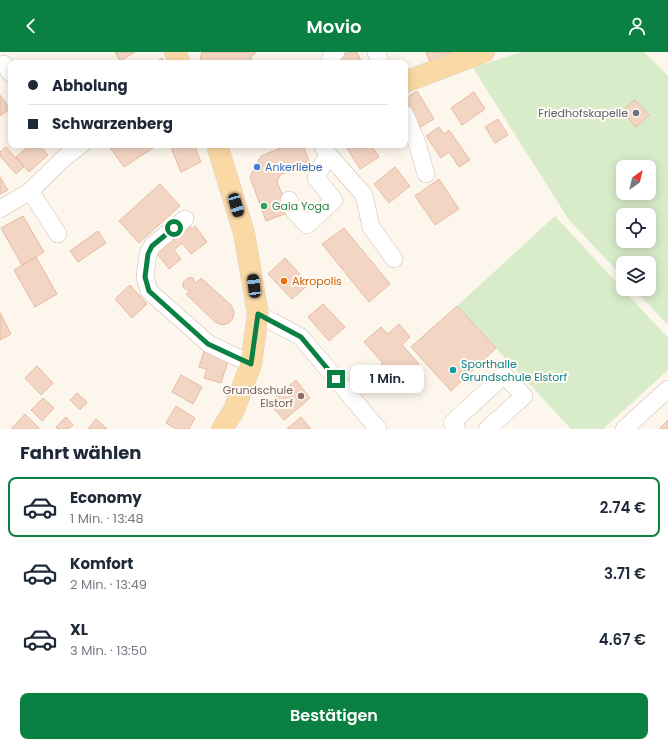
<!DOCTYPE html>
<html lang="de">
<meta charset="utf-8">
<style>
body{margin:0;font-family:Poppins,sans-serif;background:#f2f2f3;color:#1f2937;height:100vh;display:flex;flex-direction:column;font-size:15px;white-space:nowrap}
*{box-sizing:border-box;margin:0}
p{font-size:13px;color:#747a83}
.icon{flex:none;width:22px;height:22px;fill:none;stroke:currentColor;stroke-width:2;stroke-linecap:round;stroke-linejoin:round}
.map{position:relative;height:377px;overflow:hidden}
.sheet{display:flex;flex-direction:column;background:#fff;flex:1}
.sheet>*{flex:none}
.banner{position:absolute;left:8px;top:8px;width:400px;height:88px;border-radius:8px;box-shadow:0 2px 10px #0003;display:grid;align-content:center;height:88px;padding:0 20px;background:#fff}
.needle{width:26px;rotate:34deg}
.fabs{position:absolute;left:616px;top:108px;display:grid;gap:8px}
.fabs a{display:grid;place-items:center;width:40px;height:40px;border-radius:8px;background:#fff;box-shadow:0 2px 10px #0003;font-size:20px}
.end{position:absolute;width:18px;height:18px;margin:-9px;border:5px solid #0b8043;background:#fff;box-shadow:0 0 0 2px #fff}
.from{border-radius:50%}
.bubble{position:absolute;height:28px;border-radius:8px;background:#fff;box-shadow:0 2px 10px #0003;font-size:13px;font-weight:600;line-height:28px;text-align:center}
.car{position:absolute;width:12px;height:24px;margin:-12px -6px;border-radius:5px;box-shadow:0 0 3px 1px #0007;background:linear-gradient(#222 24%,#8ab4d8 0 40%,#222 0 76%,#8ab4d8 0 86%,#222 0)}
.banner b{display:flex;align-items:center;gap:14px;height:38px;font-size:15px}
.banner b+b{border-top:1px solid #e0e1e3}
.banner i{width:10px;height:10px;background:#1f2937}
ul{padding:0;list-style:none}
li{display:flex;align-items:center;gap:12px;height:60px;margin:0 8px 6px;padding:0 12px;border:2px solid transparent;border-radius:8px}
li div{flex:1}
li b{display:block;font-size:15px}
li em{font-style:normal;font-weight:600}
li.active{border-color:#0b8043}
li>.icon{width:36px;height:36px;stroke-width:1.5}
h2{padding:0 20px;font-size:18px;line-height:48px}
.cta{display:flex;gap:8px;margin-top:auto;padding:8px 20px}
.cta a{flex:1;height:46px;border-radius:8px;background:#0b8043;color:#fff;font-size:16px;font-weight:600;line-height:46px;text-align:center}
header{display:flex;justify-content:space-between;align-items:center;height:52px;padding:0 20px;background:#0b8043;color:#fff;font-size:18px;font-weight:600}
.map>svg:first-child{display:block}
.green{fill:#d8ecc9;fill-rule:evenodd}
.building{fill:#f3d5c3;stroke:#e6bba3}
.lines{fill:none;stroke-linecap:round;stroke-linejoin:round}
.minor-casing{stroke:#d1beb0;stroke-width:18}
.major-casing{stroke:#dad1cd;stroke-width:22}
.minor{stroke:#fff;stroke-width:17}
.major{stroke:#fbd9a5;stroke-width:21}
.route{stroke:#0b8043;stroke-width:5}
.worship-dot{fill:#6b7280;stroke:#fffaf3;stroke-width:1.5}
.shop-dot{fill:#3f7fe0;stroke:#fffaf3;stroke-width:1.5}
.leisure-dot{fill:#2e9e5b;stroke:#fffaf3;stroke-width:1.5}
.food-dot{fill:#e8710a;stroke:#fffaf3;stroke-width:1.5}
.culture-dot{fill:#0f9aa8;stroke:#fffaf3;stroke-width:1.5}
.education-dot{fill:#8d6e63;stroke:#fffaf3;stroke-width:1.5}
.labels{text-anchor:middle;stroke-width:4;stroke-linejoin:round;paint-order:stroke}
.worship-label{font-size:11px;fill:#5b616d;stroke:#fffaf3;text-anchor:end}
.shop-label{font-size:11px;fill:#366cbe;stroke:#fffaf3;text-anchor:start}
.leisure-label{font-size:11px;fill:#27864d;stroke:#fffaf3;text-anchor:start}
.food-label{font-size:11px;fill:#c56008;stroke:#fffaf3;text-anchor:start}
.culture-label{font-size:11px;fill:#0d838f;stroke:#fffaf3;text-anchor:start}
.education-label{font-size:11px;fill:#785e54;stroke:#fffaf3;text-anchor:end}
</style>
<header><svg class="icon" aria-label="back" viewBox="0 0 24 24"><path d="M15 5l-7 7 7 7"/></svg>Movio<svg class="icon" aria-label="person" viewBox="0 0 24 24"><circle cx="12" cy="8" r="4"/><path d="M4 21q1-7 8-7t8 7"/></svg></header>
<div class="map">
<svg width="668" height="377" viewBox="0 0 668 377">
<rect width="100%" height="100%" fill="#fdf6ec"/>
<!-- green -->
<path class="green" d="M 521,0 L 644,0 L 668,24 L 668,273 L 634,237 L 649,237 L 649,211 L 623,211 L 623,225 L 569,168 L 473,16 ZM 623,115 L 649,115 L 649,141 L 623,141 ZM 623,163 L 649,163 L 649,189 L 623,189 Z
M 555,164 L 668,286 L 668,318 L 603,377 L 571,377 L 457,254 Z"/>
<!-- building -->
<path class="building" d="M 115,0 L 135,0 L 120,9 Z
M 202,0 L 255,0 L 255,2 L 251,4 L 252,11 L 202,11 L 200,7 Z
M 350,0 L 357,0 L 362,11 L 338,11 L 336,6 Z
M 426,0 L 451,0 L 430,10 Z
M 162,6 L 165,11 L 154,11 Z
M 417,39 L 434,67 L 420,75 L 405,49 L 405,47 Z
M 474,40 L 485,57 L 462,73 L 451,56 Z
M 0,43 L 10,57 L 0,64 Z
M 635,48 L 649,63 L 636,75 L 622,59 Z
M 498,67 L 508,83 L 495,91 L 485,75 Z
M 439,75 L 444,82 L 449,78 L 470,108 L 459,115 L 449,100 L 441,106 L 426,84 Z
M 30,93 L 39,93 L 48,103 L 29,120 L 16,105 Z
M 108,93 L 158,93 L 124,115 Z
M 170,93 L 194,93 L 201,110 L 181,120 Z
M 288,93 L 303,93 L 310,111 L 280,123 L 277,130 L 290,160 L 266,169 L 250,125 L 261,104 Z
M 345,93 L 371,93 L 379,105 L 360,117 Z
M 6,95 L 24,115 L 16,122 L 0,104 L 0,100 Z
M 395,115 L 410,134 L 389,151 L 374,132 Z
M 0,125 L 8,138 L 0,142 Z
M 439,127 L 459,157 L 435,173 L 415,144 Z
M 160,132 L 180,154 L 139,191 L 119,169 Z
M 23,164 L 44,200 L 22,213 L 1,176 Z
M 186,169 L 192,177 L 195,174 L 207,190 L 191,202 L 182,191 L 174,198 L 181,207 L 169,217 L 153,196 Z
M 344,176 L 390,232 L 369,250 L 322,192 Z
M 98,179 L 106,191 L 78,210 L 70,199 Z
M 36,205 L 57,242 L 35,255 L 14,218 Z
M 285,206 L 309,232 L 292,247 L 268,222 Z
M 192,225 L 196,231 L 201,226 L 231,253 L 234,260 L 233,266 L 229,271 L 222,273 L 215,270 L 186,242 L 191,238 L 187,238 L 183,235 L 183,230 L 188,226 Z
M 130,233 L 147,252 L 132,266 L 115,247 Z
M 323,252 L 345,275 L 329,289 L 308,265 Z
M 457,254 L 496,296 L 451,339 L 411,295 Z
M 0,261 L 11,282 L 0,288 Z
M 399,272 L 410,285 L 402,293 L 419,312 L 389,338 L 373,321 L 383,311 L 364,290 L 381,275 L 388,282 Z
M 204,299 L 229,306 L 221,331 L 204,326 L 207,317 L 199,315 Z
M 37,314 L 53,331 L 41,343 L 25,326 Z
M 181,323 L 202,335 L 193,352 L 172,340 Z
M 296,328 L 310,346 L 284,368 L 269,351 Z
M 77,341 L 87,350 L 80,358 L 70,348 Z
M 43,346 L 54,356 L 42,369 L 31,358 Z
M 176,354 L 195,366 L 189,377 L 176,377 L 166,371 Z
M 25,362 L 40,377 L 11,377 Z
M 66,365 L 73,373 L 69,377 L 58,377 L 56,375 Z
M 301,365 L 311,377 L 287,377 Z
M 96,367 L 107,377 L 88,377 Z
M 668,368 L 668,377 L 659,377 Z"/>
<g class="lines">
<defs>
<path id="minor" d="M 376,0 L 381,11
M 330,11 L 331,5 L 336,0
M 4,12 L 11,22
M 405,62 L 417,91 L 426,122
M 328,102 L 364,143 L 371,175 L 394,207
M 30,139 L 58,182
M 289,148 L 294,159 L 307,173 L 334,148 L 316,126 L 328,102 L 322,93
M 0,157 L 29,140 L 64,106 L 81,93
M 185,167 L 152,194 L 148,202 L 145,225 L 149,239 L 209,292 L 251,312
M 258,262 L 301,285 L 378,377
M 457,377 L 452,371 L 504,323 L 524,344 L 487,377
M 624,377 L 668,337"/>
<path id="major" d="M 175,0 L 180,11
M 405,30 L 484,0
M 217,93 L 244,181 L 258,262 L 251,312 L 234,358 L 222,377"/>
</defs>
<!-- minor casing -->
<use href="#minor" class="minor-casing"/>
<!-- major casing -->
<use href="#major" class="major-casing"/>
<!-- minor -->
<use href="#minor" class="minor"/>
<!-- major -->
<use href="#major" class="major"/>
</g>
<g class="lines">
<!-- route -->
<path class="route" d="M 174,176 L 152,194 L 148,202 L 145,225 L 149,239 L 208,292 L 251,312 L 258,262 L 301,285 L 336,327"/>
</g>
<!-- markers -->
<circle class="worship-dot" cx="636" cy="61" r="4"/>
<circle class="shop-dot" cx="257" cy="115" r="4"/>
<circle class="leisure-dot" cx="264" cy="154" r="4"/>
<circle class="food-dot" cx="284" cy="229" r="4"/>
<circle class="culture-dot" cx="453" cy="318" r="4"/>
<circle class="education-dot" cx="301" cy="344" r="4"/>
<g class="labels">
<!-- worship labels -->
<g class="worship-label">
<text x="628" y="65">Friedhofskapelle</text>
</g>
<!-- shop labels -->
<g class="shop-label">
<text x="265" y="119">Ankerliebe</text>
</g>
<!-- leisure labels -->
<g class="leisure-label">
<text x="272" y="158">Gaia Yoga</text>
</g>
<!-- food labels -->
<g class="food-label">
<text x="292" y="233">Akropolis</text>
</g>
<!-- culture labels -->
<g class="culture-label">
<text x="461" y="316">Sporthalle<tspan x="461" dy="13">Grundschule Elstorf</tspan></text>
</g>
<!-- education labels -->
<g class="education-label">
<text x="293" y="342">Grundschule<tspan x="293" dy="13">Elstorf</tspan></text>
</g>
</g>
</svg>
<div class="fabs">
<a><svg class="needle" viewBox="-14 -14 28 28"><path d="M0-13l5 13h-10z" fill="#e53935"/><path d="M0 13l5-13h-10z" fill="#747a83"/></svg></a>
<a><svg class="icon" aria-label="locate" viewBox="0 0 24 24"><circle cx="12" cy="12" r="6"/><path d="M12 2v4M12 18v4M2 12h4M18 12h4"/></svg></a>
<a><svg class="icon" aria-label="layers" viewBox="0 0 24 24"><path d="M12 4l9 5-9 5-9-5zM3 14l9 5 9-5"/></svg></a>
</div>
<i class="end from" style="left:174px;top:176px"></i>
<i class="end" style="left:336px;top:327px"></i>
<div class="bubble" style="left:350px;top:313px;width:74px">1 Min.</div>
<i class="car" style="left:236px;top:153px;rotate:164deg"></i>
<i class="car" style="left:254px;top:234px;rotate:353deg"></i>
<div class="banner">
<b><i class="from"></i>Abholung</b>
<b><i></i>Schwarzenberg</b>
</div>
</div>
<section class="sheet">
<h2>Fahrt wählen</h2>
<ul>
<li class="active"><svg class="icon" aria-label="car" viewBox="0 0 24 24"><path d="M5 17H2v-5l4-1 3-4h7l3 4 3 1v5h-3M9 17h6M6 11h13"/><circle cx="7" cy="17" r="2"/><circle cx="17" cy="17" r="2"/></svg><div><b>Economy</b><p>1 Min. · 13:48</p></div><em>2.74 €</em></li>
<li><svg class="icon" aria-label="car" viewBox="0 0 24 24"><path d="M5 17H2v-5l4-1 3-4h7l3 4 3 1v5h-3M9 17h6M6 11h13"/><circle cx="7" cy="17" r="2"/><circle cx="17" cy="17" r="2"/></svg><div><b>Komfort</b><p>2 Min. · 13:49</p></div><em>3.71 €</em></li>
<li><svg class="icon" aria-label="car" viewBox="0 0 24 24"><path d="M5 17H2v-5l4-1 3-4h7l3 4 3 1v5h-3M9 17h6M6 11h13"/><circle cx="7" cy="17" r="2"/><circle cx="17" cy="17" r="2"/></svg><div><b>XL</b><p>3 Min. · 13:50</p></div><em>4.67 €</em></li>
</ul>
<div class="cta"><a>Bestätigen</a></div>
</section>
